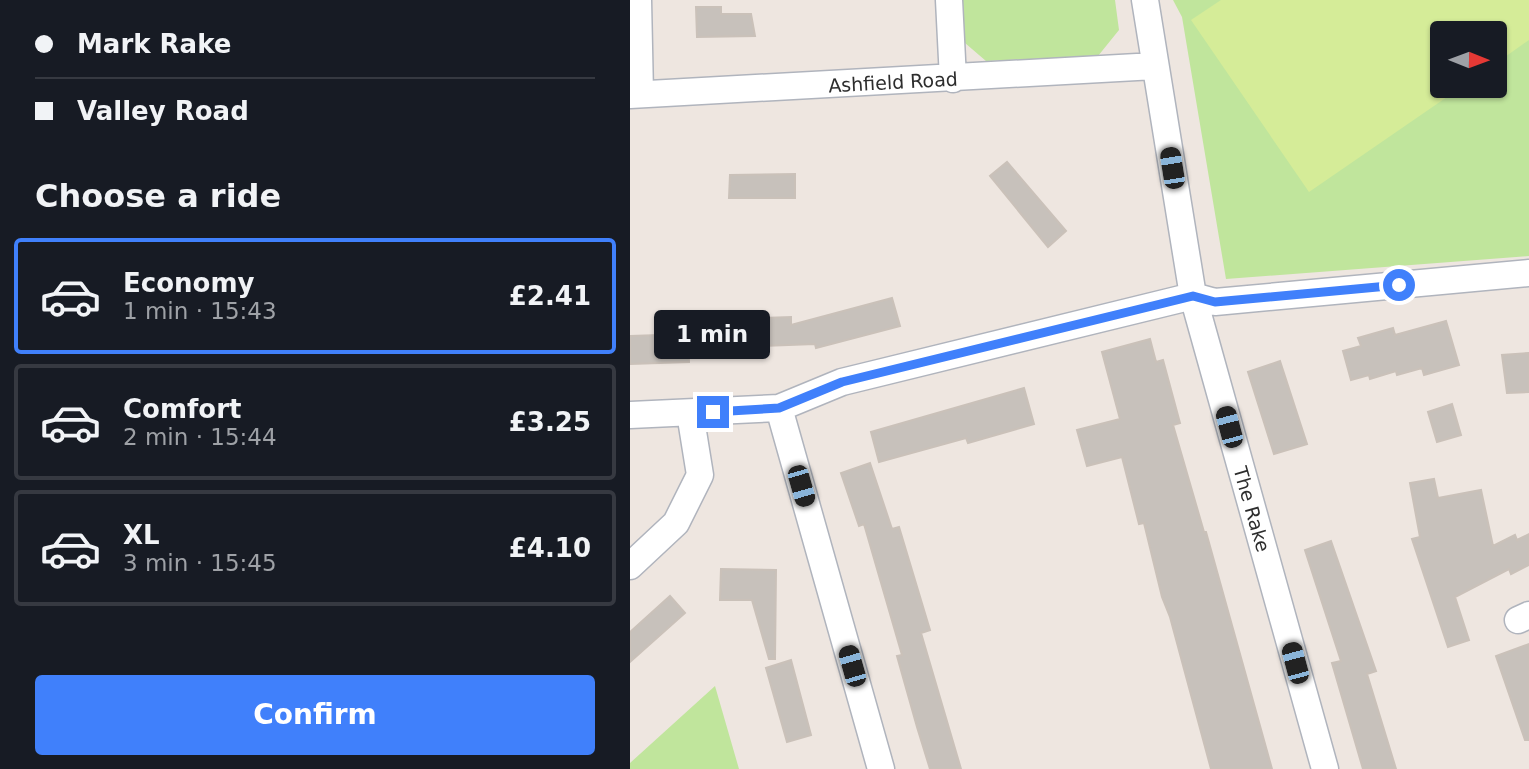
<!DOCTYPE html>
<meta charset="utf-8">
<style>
body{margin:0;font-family:"DejaVu Sans",sans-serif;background:#20242c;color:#f1f3f6;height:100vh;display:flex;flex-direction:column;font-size:26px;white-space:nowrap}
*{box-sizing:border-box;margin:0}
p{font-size:23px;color:#9ea1a6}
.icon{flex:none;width:38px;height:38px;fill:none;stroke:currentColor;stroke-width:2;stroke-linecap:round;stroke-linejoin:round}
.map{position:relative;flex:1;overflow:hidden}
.sheet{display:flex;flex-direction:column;background:#171b24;width:630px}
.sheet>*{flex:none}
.banner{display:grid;align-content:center;height:154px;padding:0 35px;background:#171b24}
.needle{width:46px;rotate:91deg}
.buttons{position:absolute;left:800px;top:21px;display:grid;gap:14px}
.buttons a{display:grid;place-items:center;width:77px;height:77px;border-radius:7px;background:#171b24;box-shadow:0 2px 5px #0004;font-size:35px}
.end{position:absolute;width:32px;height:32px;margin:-16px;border:9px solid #4080fb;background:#fff;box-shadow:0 0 0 4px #fff}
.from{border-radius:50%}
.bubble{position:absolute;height:49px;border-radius:7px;background:#171b24;box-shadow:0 2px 5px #0004;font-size:23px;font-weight:600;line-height:49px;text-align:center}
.car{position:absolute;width:21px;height:42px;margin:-21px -10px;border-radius:9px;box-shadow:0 0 5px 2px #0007;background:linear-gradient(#222 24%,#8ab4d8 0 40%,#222 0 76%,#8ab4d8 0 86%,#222 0)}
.banner b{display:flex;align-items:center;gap:24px;height:66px;font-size:26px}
.banner b+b{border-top:2px solid #363941}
.banner i{width:18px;height:18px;background:#f1f3f6}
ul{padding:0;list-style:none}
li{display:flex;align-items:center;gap:21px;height:116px;margin:0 14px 10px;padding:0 21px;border:4px solid #363941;border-radius:7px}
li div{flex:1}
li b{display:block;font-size:26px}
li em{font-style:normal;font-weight:600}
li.active{border-color:#4080fb}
li>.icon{width:63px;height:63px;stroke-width:1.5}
h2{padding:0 35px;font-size:32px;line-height:84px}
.action{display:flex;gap:14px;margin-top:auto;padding:14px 35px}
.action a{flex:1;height:80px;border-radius:7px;background:#4080fb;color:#fff;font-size:28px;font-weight:600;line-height:80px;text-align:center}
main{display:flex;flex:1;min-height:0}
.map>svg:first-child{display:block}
.green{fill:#c0e59c;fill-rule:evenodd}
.pitch{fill:#d5ec98}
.building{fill:#c7c1bb;stroke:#cac1b9;stroke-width:2}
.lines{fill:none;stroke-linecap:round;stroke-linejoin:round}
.street-casing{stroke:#b0b4bd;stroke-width:29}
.street{stroke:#fff;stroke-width:26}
.route{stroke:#4080fb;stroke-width:9}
.labels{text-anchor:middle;stroke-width:5;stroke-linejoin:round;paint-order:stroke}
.street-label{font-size:19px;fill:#2d2d2d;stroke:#fff}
</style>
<main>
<section class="sheet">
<div class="banner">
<b><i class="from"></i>Mark Rake</b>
<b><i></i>Valley Road</b>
</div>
<h2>Choose a ride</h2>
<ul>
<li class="active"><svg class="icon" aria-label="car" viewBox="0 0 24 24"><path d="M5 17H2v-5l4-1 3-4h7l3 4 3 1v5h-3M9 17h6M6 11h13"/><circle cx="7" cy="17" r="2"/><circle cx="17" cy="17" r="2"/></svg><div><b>Economy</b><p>1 min · 15:43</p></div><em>£2.41</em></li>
<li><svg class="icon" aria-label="car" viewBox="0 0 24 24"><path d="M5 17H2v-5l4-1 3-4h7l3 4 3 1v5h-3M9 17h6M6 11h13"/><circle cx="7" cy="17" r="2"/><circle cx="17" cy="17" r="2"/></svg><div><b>Comfort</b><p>2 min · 15:44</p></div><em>£3.25</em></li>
<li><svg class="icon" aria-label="car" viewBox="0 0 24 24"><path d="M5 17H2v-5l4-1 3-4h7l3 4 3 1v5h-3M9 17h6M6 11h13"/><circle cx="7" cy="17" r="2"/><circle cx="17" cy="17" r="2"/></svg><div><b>XL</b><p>3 min · 15:45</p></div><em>£4.10</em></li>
</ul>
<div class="action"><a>Confirm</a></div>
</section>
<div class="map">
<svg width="899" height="769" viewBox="0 0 899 769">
<rect width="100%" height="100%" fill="#eee6e0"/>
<!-- green -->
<path class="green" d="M 332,0 L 485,0 L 489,30 L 468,56 L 356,61 L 335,43 Z
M 543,0 L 899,0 L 899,256 L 596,279 L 552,17 ZM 812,33 L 864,33 L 864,86 L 812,86 Z
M 85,686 L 109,769 L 0,769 L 0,763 Z"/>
<!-- pitch -->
<path class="pitch" d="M 591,0 L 899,0 L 899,40 L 865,64 L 864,33 L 812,33 L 812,86 L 833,86 L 679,192 L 561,20 Z"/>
<!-- building -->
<path class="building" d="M 66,7 L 91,7 L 91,14 L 121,14 L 125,36 L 67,37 Z
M 377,162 L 436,231 L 418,247 L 360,176 Z
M 165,174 L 165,198 L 99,198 L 100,175 Z
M 262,298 L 270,326 L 186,348 L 185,344 L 76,348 L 75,320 L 161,317 L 161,325 Z
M 816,321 L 829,365 L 794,375 L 792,368 L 767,375 L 766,371 L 740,379 L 739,375 L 721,380 L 713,351 L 731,346 L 728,338 L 763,328 L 765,335 Z
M 58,334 L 59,362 L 0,364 L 0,336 Z
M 520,339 L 526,362 L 533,360 L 550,423 L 543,425 L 574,532 L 576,532 L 642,769 L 581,769 L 540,617 L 532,597 L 514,523 L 509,524 L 492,457 L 457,466 L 447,430 L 490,419 L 472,352 Z
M 899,353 L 899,392 L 877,393 L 872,355 Z
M 650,361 L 677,444 L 644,454 L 618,372 Z
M 394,388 L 404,424 L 338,443 L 336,438 L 249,462 L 241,432 Z
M 822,404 L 831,435 L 807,442 L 798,412 Z
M 240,463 L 262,529 L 269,527 L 300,630 L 291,633 L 331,769 L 300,769 L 287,727 L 267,656 L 272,655 L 234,524 L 229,526 L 211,473 Z
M 804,479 L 808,498 L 851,490 L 863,546 L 885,535 L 887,540 L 899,534 L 899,565 L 881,574 L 879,569 L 825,597 L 839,640 L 818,647 L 782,539 L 790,537 L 780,483 Z
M 701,541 L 746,671 L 737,674 L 766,769 L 733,769 L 702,663 L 711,661 L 675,550 Z
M 91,569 L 146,570 L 145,659 L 139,659 L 122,600 L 90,600 Z
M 40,596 L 55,613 L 0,662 L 0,632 Z
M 899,644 L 899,740 L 895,740 L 866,656 Z
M 161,660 L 181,735 L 157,742 L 136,668 Z"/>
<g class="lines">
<defs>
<path id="street" d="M 8,0 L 10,94
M 319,0 L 323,79
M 515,0 L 563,296 L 695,769
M 0,95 L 525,66
M 149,408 L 251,769
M 0,415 L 149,408 L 212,382 L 563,296 L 585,302 L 899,273
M 0,566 L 46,523 L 70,475 L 60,413
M 888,620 L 899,615"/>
</defs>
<!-- street casing -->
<use href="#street" class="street-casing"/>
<!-- street -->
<use href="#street" class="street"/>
</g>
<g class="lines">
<!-- route -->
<path class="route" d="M 83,412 L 149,408 L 212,382 L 563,296 L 585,302 L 769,285"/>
</g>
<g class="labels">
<!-- street labels -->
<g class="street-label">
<text transform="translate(263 82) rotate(-3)" y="7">Ashfield Road</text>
<text transform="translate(622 509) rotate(74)" y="7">The Rake</text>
</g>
</g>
</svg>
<div class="buttons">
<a><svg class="needle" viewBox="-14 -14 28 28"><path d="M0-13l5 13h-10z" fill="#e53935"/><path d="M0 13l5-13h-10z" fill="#9ea1a6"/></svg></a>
</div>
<i class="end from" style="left:769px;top:285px"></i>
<i class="end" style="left:83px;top:412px"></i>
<div class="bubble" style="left:24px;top:310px;width:116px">1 min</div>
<i class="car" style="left:542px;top:168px;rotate:351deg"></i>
<i class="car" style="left:599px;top:427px;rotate:345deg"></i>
<i class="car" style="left:171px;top:486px;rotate:164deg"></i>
<i class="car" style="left:665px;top:663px;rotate:345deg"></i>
<i class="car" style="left:222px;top:666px;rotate:344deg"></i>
</div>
</main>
